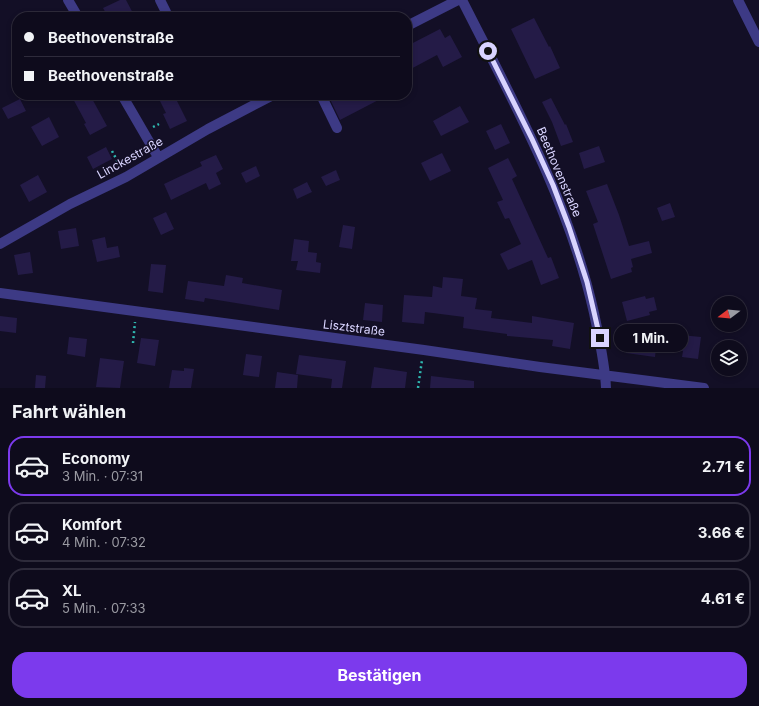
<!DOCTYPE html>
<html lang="de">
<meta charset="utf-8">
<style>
body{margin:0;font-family:Inter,sans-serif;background:#171425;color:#f1f3f6;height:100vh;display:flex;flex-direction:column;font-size:15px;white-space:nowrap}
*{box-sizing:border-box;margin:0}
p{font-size:13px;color:#9b9ba3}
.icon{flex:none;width:22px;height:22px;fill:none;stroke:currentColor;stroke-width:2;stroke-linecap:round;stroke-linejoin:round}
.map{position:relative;height:388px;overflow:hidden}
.drawer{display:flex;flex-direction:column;background:#0e0b1c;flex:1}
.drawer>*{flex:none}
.guide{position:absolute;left:12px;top:12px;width:400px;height:88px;border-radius:16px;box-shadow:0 2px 6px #0003,0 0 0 1px #2e2b3b;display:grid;align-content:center;height:88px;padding:0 12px;background:#0e0b1c}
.needle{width:26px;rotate:254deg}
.fabs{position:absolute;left:711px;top:296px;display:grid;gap:8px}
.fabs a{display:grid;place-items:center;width:36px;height:36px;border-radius:50%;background:#0e0b1c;box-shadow:0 2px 6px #0003,0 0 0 1px #2e2b3b;font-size:20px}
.end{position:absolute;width:18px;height:18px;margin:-9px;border:5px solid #d9d4ff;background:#111;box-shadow:0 0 0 2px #111}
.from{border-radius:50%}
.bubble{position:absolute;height:28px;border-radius:14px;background:#0e0b1c;box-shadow:0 2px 6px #0003,0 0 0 1px #2e2b3b;font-size:13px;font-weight:700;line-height:28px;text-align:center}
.guide b{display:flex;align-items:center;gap:14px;height:38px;font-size:15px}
.guide b+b{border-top:1px solid #2e2b3b}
.guide i{width:10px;height:10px;background:#f1f3f6}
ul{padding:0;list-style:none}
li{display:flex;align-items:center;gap:12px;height:60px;margin:0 8px 6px;padding:0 4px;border:2px solid #2e2b3b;border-radius:16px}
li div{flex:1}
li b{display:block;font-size:15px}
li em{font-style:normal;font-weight:700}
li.active{border-color:#7c3aed}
li>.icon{width:36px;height:36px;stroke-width:1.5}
h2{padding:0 12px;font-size:18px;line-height:48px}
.primary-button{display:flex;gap:8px;margin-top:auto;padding:8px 12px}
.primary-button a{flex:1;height:46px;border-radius:16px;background:#7c3aed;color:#fff;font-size:16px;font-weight:700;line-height:46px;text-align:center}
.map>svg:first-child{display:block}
.building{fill:#241b47}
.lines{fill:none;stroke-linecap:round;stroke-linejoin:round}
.path{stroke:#2fb8b0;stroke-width:2.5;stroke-dasharray:2 3;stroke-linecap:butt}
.minor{stroke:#3d3a85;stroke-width:10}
.route{stroke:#d9d4ff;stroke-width:5}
.labels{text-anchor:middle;stroke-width:3;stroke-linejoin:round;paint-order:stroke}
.street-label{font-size:12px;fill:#d9d4ff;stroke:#130f26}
</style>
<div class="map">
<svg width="759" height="388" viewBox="0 0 759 388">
<rect width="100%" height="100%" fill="#130f26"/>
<!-- building -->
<path class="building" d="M 120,0 L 126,0 L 135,17 L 108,17 L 103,8 Z
M 534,18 L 549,47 L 550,46 L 560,68 L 535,79 L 511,29 Z
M 440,29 L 445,38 L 450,35 L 462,57 L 443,67 L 437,55 L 407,71 L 407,46 Z
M 71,95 L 90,95 L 107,126 L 90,135 L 84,124 L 86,123 Z
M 157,95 L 174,95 L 187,121 L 170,129 L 163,114 L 166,113 Z
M 328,95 L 388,95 L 340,120 Z
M 551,98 L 565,125 L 566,124 L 573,142 L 561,146 L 552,122 L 542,102 Z
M 20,99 L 26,111 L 8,119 L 2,108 Z
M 460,106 L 469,122 L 441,136 L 433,121 Z
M 49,117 L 59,137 L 42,146 L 31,127 Z
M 501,124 L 510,143 L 495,150 L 486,131 Z
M 599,146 L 605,162 L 584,169 L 579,153 Z
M 106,147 L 112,159 L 93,169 L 87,157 Z
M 442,153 L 451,171 L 430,181 L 421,163 Z
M 216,155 L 223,169 L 216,173 L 221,184 L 209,190 L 206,183 L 171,200 L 164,184 L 202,166 L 200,162 Z
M 508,158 L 517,176 L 512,179 L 548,258 L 551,257 L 559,278 L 541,285 L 532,260 L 508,270 L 500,254 L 521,244 L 509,218 L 505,219 L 497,202 L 503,200 L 488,168 Z
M 256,166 L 260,176 L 246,183 L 241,173 Z
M 336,170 L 340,180 L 326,186 L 321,177 Z
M 38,175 L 47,192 L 29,202 L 20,185 Z
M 307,182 L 312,192 L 297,199 L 293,189 Z
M 607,184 L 619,215 L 629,246 L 649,241 L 652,253 L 631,259 L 633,267 L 631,268 L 632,272 L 611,279 L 593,224 L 598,222 L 586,191 Z
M 670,203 L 675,217 L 662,221 L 657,208 Z
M 166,212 L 174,229 L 161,235 L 153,218 Z
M 343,225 L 355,227 L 352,249 L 339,247 Z
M 76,228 L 79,246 L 61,249 L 58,231 Z
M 105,237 L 107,248 L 118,246 L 120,257 L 97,262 L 92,240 Z
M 294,239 L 309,241 L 308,252 L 317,253 L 316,262 L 321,263 L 320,273 L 296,270 L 298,261 L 291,261 Z
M 30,252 L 33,273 L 18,275 L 14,255 Z
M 151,264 L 166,265 L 163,293 L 148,291 Z
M 226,275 L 243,278 L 242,283 L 282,290 L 279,310 L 205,298 L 204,302 L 185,299 L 188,281 L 224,286 Z
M 443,277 L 463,279 L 461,296 L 477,298 L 475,309 L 492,311 L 491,318 L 532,323 L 532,316 L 574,323 L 570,349 L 552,346 L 553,340 L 507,336 L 507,334 L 463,328 L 464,317 L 425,312 L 424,324 L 402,322 L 404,295 L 432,297 L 433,286 L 442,288 Z
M 645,296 L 646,299 L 654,297 L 657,310 L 649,312 L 650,315 L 627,321 L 622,302 Z
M 365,303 L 383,305 L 382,322 L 363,320 Z
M 0,316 L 17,318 L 16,333 L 0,331 Z
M 629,335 L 657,339 L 655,357 L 626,353 Z
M 681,335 L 701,337 L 698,359 L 682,357 L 683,351 L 679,350 Z
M 69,337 L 87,339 L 85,357 L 67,354 Z
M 141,338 L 159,340 L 155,366 L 137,363 Z
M 246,354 L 262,356 L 259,377 L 243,375 Z
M 299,355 L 346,361 L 342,388 L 331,388 L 332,379 L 296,374 Z
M 100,358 L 124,361 L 120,388 L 96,387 Z
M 374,367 L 407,372 L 405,388 L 371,388 Z
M 184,368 L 194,369 L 191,388 L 169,388 L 172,370 L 184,371 Z
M 277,372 L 298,375 L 297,388 L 275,388 Z
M 36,375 L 46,376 L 45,388 L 35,388 Z
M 431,376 L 474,381 L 474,388 L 430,388 Z"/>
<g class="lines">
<!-- path -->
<path class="path" d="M 153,127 L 159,124
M 112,151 L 121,168
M 133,343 L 135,322
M 418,388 L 422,360"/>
<!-- minor -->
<path class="minor" d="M 68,0 L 78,17
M 160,0 L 166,12
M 462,0 C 513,101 569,201 594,313 C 599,338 605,363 606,388
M 738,0 L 759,42
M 407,26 L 458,0
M 122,95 L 158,157
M 321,95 L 337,128
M 0,244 L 70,204 L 126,177 L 208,129 L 273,95
M 0,293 L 424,350 L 540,367 L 704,388"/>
</g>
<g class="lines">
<!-- route -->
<path class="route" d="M 488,51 L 532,139 L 553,185 L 569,227 L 587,282 L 600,338"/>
</g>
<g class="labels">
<!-- street labels -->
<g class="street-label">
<text transform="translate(130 158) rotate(-29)" y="4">Linckestraße</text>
<text transform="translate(559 172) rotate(67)" y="4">Beethovenstraße</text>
<text transform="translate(354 328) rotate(7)" y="4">Lisztstraße</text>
</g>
</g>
</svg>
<div class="fabs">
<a><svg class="needle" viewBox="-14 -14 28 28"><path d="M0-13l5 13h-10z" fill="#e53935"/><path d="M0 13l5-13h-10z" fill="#9b9ba3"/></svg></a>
<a><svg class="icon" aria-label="layers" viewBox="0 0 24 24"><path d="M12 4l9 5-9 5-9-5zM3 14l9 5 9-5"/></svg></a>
</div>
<i class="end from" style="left:488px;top:51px"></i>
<i class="end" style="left:600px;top:338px"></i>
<div class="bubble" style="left:614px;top:324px;width:74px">1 Min.</div>
<div class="guide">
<b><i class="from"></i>Beethovenstraße</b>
<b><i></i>Beethovenstraße</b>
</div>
</div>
<section class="drawer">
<h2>Fahrt wählen</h2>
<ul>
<li class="active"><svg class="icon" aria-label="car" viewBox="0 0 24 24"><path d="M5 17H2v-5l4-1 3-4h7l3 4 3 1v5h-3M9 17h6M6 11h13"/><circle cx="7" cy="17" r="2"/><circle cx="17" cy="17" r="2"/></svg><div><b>Economy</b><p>3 Min. · 07:31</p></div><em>2.71 €</em></li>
<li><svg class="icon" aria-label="car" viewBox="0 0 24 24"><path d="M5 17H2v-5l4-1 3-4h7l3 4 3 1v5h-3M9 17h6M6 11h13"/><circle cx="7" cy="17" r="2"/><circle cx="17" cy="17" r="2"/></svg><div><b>Komfort</b><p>4 Min. · 07:32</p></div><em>3.66 €</em></li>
<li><svg class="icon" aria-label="car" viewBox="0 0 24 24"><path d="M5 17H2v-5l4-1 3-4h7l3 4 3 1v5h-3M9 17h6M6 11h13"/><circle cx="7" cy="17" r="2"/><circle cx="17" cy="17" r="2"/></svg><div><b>XL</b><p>5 Min. · 07:33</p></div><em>4.61 €</em></li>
</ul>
<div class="primary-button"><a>Bestätigen</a></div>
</section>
